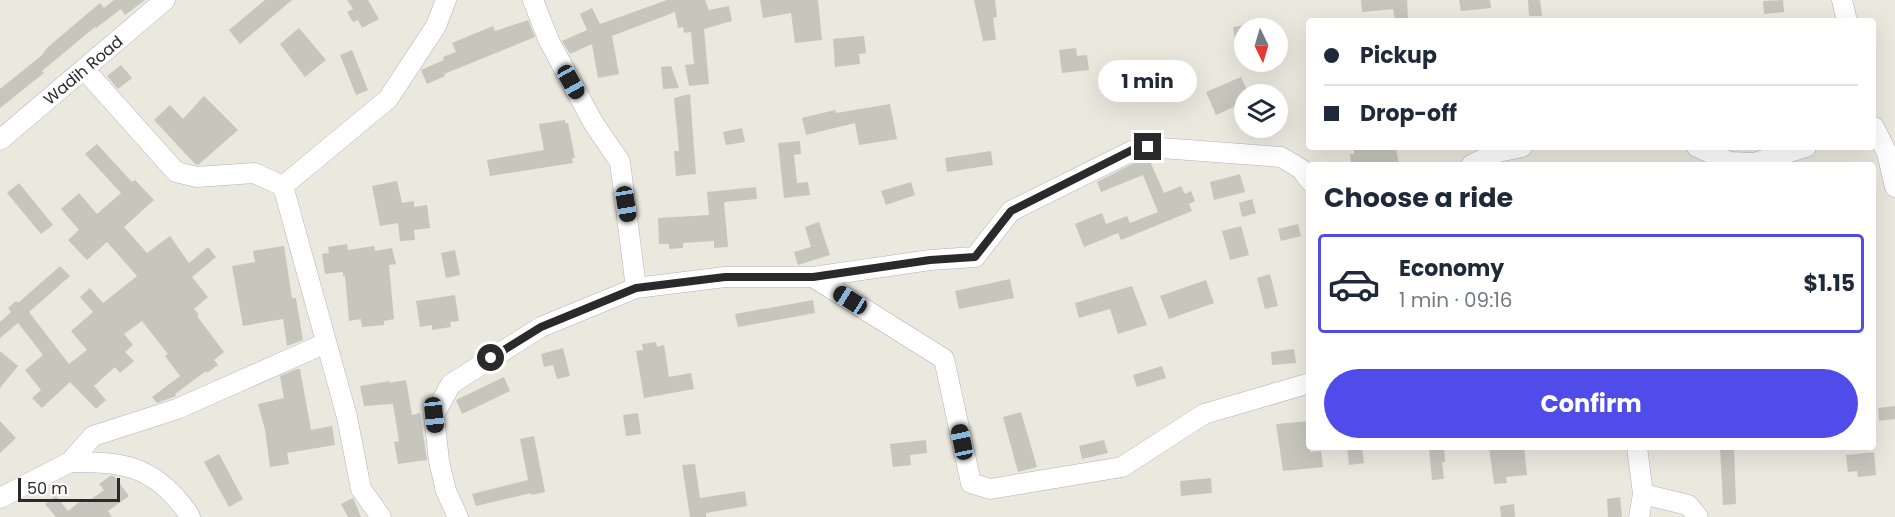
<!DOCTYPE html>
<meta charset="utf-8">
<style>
body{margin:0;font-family:Poppins,sans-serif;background:#f2f2f3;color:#1f2937;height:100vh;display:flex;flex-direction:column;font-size:22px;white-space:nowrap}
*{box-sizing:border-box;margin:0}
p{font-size:20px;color:#747a83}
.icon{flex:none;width:33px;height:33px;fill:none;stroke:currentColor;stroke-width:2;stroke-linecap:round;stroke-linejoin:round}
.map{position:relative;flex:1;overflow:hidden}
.panel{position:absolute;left:1306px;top:162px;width:570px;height:288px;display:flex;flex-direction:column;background:#fff;border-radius:6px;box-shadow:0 6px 24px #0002}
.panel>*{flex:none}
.banner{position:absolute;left:1306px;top:18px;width:570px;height:132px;border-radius:6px;box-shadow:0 6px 24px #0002;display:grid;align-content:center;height:132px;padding:0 18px;background:#fff}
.needle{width:39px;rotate:175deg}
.controls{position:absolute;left:1234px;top:18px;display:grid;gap:12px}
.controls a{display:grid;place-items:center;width:54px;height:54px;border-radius:50%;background:#fff;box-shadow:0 6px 24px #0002;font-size:30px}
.scale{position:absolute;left:18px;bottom:15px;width:102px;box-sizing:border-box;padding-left:6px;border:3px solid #2a2a2a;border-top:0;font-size:16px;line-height:21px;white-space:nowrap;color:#2a2a2a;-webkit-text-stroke:4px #fff;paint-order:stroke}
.end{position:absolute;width:27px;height:27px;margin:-14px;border:8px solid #2a2a2a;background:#fff;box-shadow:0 0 0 3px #fff}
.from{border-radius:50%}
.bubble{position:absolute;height:42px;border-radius:21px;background:#fff;box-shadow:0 6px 24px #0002;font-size:20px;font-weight:700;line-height:42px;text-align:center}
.car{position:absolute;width:18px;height:36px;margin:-18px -9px;border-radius:8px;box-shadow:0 0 4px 2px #0007;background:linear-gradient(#222 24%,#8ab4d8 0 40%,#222 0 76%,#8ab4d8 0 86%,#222 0)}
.banner b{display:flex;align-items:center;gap:21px;height:57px;font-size:22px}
.banner b+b{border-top:2px solid #e0e1e3}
.banner i{width:15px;height:15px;background:#1f2937}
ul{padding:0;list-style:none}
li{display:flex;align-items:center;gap:18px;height:99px;margin:0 12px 9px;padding:0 6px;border:3px solid #e0e1e3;border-radius:6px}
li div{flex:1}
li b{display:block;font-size:22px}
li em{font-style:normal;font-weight:700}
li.active{border-color:#4f4cea}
li>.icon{width:54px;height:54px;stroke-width:1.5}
h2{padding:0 18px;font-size:27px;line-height:72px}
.action{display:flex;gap:12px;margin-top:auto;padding:12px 18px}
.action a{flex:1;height:69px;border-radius:36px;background:#4f4cea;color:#fff;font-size:24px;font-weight:700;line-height:69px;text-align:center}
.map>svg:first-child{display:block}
.building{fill:#c7c6bc}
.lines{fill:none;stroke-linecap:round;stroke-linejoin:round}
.minor-casing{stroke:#b1b1bd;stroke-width:21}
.minor{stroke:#fff;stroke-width:20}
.route{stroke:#2a2a2a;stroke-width:8}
.labels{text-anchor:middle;stroke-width:4.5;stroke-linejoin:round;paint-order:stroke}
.street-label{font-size:16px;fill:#2a2a2a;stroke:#fff}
</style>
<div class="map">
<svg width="1895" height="517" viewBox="0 0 1895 517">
<rect width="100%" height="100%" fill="#ebe8de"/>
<!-- building -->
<path class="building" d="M 114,0 L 145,0 L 125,15 L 121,9 L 96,28 L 95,27 L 42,71 L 44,73 L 0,108 L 0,89 L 42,55 L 48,47 L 100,3 L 104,8 Z
M 265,0 L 292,0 L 240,44 L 229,30 Z
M 347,0 L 368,0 L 379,19 L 362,28 L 358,20 L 353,22 L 347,12 L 353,9 Z
M 667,0 L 705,0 L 709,10 L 729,6 L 732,21 L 704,29 L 709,84 L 689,86 L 685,65 L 694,64 L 691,32 L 684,33 L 683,27 L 678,28 L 675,12 L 612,36 L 619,74 L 598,78 L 592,44 L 570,54 L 562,41 L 587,30 L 580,14 L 592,8 L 600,24 Z
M 760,0 L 818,0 L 822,40 L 795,43 L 791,13 L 763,18 Z
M 974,0 L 995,0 L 997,17 L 993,18 L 996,40 L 983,41 Z
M 1361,0 L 1407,0 L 1408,19 L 1395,21 L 1393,9 L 1362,12 Z
M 1459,0 L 1490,0 L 1491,8 L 1461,11 Z
M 1528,0 L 1540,0 L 1542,16 L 1529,16 Z
M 1783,0 L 1784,12 L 1764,14 L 1763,1 Z
M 528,20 L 535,37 L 444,74 L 445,76 L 427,84 L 421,70 L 444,60 L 443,57 L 456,52 L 452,43 L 493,26 L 495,31 Z
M 1245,25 L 1245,61 L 1239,61 L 1233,27 Z
M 299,28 L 326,60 L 305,77 L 280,44 Z
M 864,36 L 866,53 L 859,54 L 860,64 L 835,67 L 833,39 Z
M 1076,48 L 1077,56 L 1087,55 L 1089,70 L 1062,73 L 1059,50 Z
M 352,50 L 368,90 L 356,95 L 340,55 Z
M 121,65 L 132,78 L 118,89 L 107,76 Z
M 671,66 L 679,88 L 663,89 L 661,67 Z
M 1241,77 L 1249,94 L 1245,94 L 1245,102 L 1216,115 L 1206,92 Z
M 690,94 L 696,174 L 676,176 L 674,151 L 679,151 L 674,98 Z
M 204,96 L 238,130 L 198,165 L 195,164 L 154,120 L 170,105 L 183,119 Z
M 890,104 L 897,139 L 859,145 L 855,123 L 806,135 L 802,118 L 835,110 L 836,113 Z
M 565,120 L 565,123 L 568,123 L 575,158 L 572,158 L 573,163 L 490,176 L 487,160 L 544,150 L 539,124 Z
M 742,128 L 745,142 L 726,145 L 723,132 Z
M 800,141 L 801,154 L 794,155 L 797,183 L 808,182 L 810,195 L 784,198 L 778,143 Z
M 97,144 L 132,182 L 135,180 L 154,200 L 124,227 L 147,253 L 170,236 L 189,263 L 208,247 L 216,257 L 192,277 L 208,297 L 194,309 L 199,315 L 197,316 L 224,352 L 214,360 L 218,365 L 207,373 L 206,371 L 175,394 L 176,396 L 157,403 L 152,397 L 180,376 L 165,356 L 168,354 L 142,321 L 124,334 L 133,345 L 125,352 L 134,361 L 120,373 L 115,367 L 94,386 L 106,400 L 96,409 L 70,382 L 42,408 L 32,398 L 41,390 L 25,370 L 43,355 L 18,323 L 0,338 L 0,322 L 11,312 L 8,308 L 16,301 L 18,303 L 60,266 L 70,276 L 29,312 L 69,364 L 87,350 L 71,331 L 93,312 L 80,297 L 90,288 L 103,303 L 137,276 L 107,242 L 87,260 L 68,240 L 79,230 L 61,209 L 79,193 L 97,214 L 121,193 L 85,154 Z
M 1364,147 L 1396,147 L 1399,165 L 1351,165 L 1350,154 L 1354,154 L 1354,148 Z
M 991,151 L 993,165 L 947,172 L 945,158 Z
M 1149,159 L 1164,193 L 1181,186 L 1185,194 L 1191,191 L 1195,201 L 1189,204 L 1192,211 L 1121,240 L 1118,233 L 1084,247 L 1075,224 L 1102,213 L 1106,224 L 1127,216 L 1130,223 L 1158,212 L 1143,175 L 1101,192 L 1097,182 L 1136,162 Z
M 1240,174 L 1245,192 L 1214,200 L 1210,182 Z
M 397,181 L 402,203 L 414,201 L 414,207 L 427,205 L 430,228 L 414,230 L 415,240 L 400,241 L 398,223 L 380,226 L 372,186 Z
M 911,182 L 915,195 L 886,205 L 881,191 Z
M 19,183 L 53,225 L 41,234 L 7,193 Z
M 756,187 L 757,199 L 724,202 L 728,247 L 714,248 L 714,241 L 683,243 L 683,248 L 669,249 L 669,244 L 659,244 L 658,218 L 709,215 L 707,192 Z
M 1252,199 L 1256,213 L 1242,217 L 1239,203 Z
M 819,222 L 830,255 L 798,265 L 794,252 L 811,247 L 805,227 Z
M 1298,224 L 1301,236 L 1281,241 L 1278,229 Z
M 1241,226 L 1249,255 L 1230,260 L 1222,231 Z
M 347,244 L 348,250 L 374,246 L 375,251 L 392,248 L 396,264 L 389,265 L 394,319 L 384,321 L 384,325 L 362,327 L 361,319 L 349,321 L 345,276 L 343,276 L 343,272 L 325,274 L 322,254 L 329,253 L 328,247 Z
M 284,246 L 292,298 L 296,298 L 303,340 L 287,346 L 283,319 L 243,326 L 232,266 L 255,262 L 253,251 Z
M 455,250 L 460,275 L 446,278 L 441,253 Z
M 1270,274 L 1278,306 L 1265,309 L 1257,278 Z
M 1010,279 L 1014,298 L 959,309 L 955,291 Z
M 1206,280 L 1214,303 L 1169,319 L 1160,296 Z
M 1132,286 L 1147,325 L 1118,334 L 1110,309 L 1079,318 L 1075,303 Z
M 455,295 L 459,321 L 450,322 L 451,327 L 432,330 L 432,325 L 420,327 L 416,301 Z
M 813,300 L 815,313 L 738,327 L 735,314 Z
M 656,342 L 657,347 L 664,345 L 669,377 L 691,373 L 694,389 L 644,398 L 636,351 L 643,350 L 642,344 Z
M 563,348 L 570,376 L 557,379 L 553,365 L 544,367 L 541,354 Z
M 1294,349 L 1296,363 L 1272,365 L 1271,352 Z
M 0,351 L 18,366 L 0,388 Z
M 1162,366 L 1166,378 L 1137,387 L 1133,375 Z
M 297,369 L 300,369 L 311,430 L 332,426 L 335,445 L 287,453 L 289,464 L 270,467 L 265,430 L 258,404 L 284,398 L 280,376 Z
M 504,377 L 510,391 L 462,414 L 456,400 Z
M 406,380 L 412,415 L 420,413 L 427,460 L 398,464 L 394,442 L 399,441 L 393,404 L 364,406 L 360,386 L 390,381 L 389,383 Z
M 1895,406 L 1895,419 L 1879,421 L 1878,408 Z
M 1021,412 L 1037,467 L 1018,472 L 1003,417 Z
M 638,413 L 641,434 L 626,436 L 623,415 Z
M 0,421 L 16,438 L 0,453 Z
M 1310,421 L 1310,452 L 1321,451 L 1323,467 L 1283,471 L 1276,424 Z
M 534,436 L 545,492 L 531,495 L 531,493 L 476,506 L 472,494 L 528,480 L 520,439 Z
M 926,440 L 927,453 L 910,455 L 911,465 L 893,467 L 890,444 Z
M 1104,440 L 1108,453 L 1082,459 L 1079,446 Z
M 1347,447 L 1362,447 L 1364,463 L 1349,465 Z
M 1429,447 L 1444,447 L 1445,462 L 1442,462 L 1444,479 L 1432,480 Z
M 1489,447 L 1524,447 L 1527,475 L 1506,477 L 1507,483 L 1494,484 Z
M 1720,447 L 1734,447 L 1736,504 L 1723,505 Z
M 1874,452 L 1876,475 L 1858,477 L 1857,471 L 1848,472 L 1846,455 Z
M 219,454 L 243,499 L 229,507 L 204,462 Z
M 695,464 L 700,498 L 745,491 L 747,506 L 706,513 L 706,517 L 690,517 L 682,465 Z
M 110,476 L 114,476 L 129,496 L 108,511 L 112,517 L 56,517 L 45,504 L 56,496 L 68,511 L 83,499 L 86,503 L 104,490 L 99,484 Z
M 1211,478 L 1212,493 L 1181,496 L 1180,481 Z
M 1620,497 L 1622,517 L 1608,517 L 1607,499 Z
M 353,498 L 354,500 L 361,517 L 348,517 L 341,504 Z
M 1514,504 L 1515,517 L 1501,517 L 1500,506 Z"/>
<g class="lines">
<defs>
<path id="minor" d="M 533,0 L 549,41 L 594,124 L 620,162 L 636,288
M 1842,0 L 1847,21
M 84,69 L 176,172 L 197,177 L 254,173 L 283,186 L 347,417 L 361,489 L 381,517
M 1874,127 L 1887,153 L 1895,187
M 0,140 L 165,0
M 1697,147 L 1730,162 L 1754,163 L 1806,147
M 1471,165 L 1498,152 L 1522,147
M 283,186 L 388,99 L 436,26 L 446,0
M 813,277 L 944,359 L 971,483 L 990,489 L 1122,467 L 1204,414 L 1310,383
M 1637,447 L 1643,494 L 1639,517
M 70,462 C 115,462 145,463 176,498 C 181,504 187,510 190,517
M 1643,494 L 1688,505 L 1698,517
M 0,498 L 70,462 L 93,436 L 177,409 L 326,343
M 458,517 L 446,491 L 439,461 L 434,415 L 451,384 L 541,327 L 636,288 L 725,277 L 813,277 L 930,260 L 975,257 L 1011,211 L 1132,151 L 1148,147 L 1281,157 L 1301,169 L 1310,181"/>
</defs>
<!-- minor casing -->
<use href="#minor" class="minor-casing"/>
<!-- minor -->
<use href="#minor" class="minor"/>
</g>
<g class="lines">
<!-- route -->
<path class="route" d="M 491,358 L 541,327 L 636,288 L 725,277 L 813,277 L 930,260 L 975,257 L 1011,211 L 1132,150 L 1148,147"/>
</g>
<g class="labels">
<!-- street labels -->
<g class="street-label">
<text transform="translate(83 70) rotate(-40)" y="6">Wadih Road</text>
</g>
</g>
</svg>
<div class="controls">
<a><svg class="needle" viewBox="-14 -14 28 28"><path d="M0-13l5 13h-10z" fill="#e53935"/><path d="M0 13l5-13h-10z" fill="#747a83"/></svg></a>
<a><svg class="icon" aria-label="layers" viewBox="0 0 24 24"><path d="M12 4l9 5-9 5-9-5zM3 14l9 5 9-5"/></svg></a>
</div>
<div class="scale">50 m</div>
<i class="end from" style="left:491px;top:358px"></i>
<i class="end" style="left:1148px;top:147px"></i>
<div class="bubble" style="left:1098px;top:60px;width:99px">1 min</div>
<i class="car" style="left:571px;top:82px;rotate:151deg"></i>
<i class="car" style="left:626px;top:204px;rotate:171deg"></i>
<i class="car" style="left:850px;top:300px;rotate:302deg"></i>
<i class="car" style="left:434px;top:415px;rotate:174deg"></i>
<i class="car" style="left:962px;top:442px;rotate:348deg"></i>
<div class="banner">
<b><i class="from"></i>Pickup</b>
<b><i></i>Drop-off</b>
</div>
<section class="panel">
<h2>Choose a ride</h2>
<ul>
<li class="active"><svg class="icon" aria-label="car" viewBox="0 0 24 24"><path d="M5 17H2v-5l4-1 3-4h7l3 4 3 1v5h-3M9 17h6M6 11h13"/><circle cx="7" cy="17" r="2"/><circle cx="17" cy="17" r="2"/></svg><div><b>Economy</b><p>1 min · 09:16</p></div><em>$1.15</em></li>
</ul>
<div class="action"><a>Confirm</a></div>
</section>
</div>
